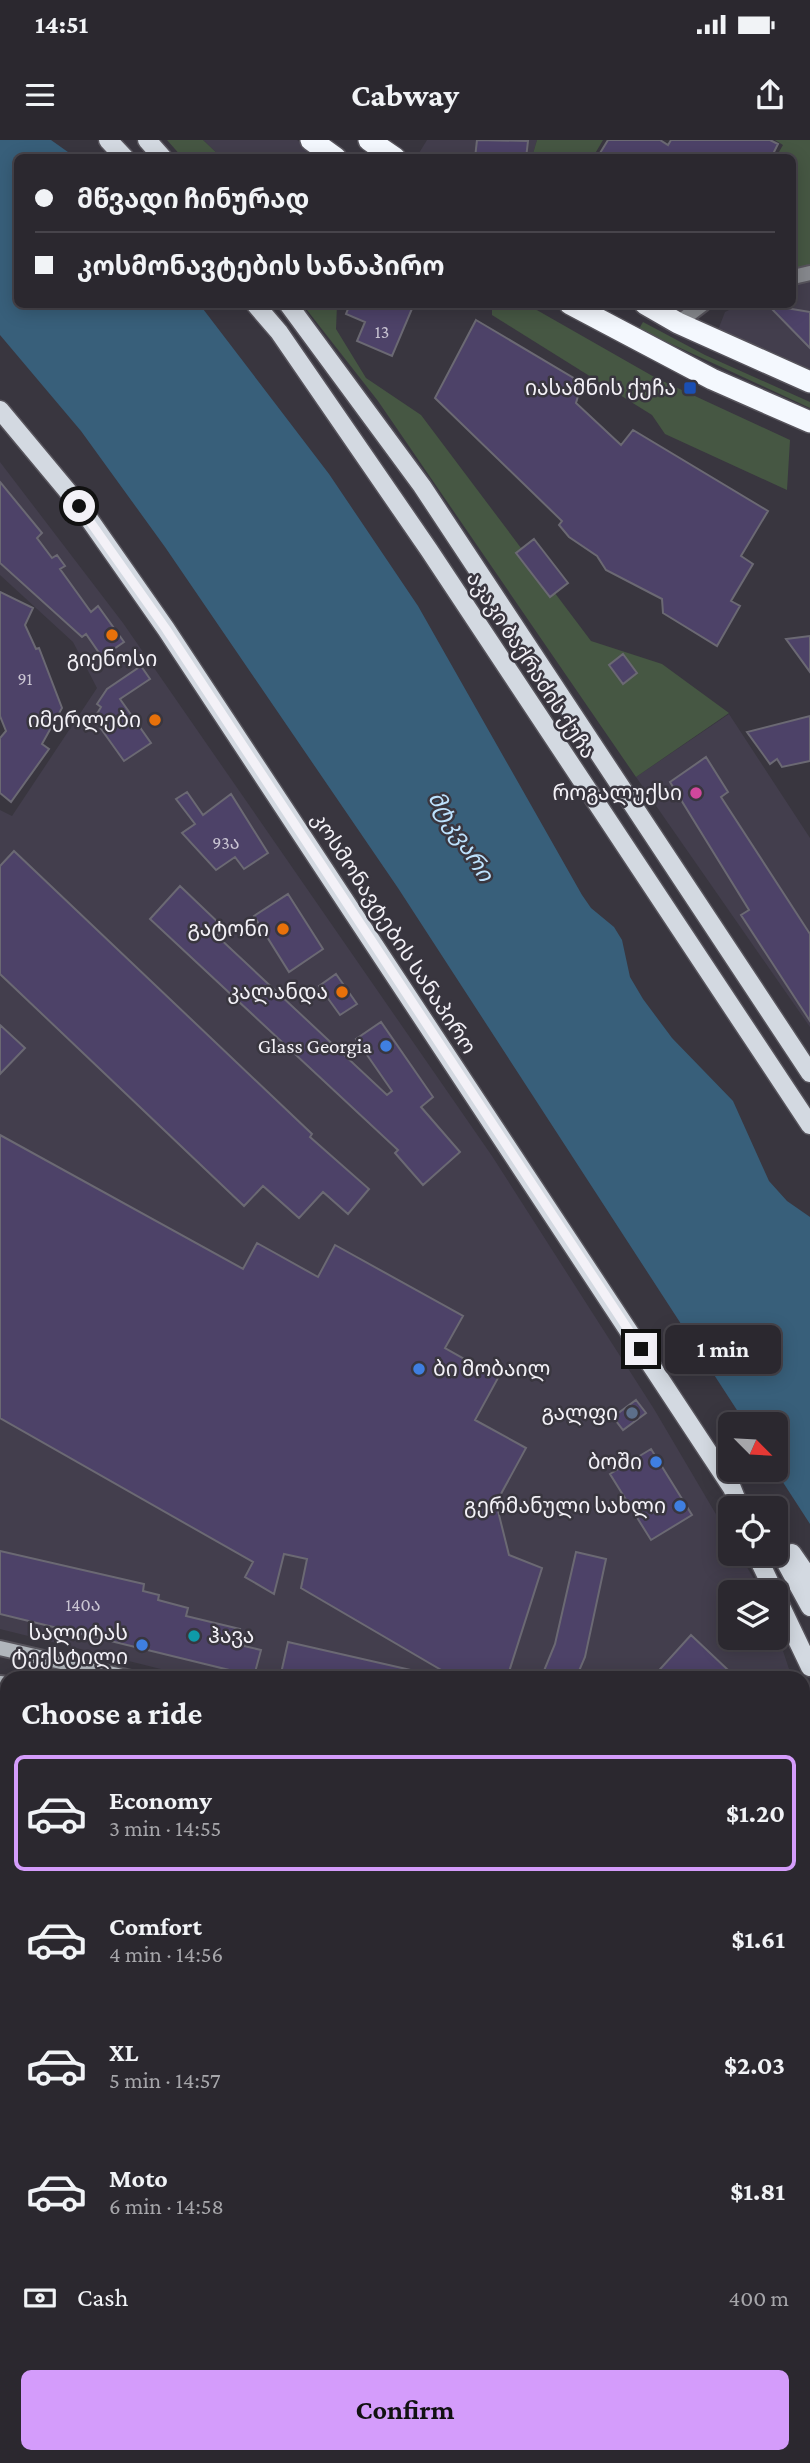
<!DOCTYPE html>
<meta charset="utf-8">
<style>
body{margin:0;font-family:"Crimson Pro","Noto Sans Georgian",serif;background:#333037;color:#f1f3f6;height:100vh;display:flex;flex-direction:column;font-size:26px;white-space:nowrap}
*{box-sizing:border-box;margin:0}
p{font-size:23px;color:#a6a6aa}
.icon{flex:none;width:38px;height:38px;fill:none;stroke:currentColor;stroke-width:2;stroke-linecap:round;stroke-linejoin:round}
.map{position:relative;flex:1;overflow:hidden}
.panel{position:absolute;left:0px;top:1531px;width:810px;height:793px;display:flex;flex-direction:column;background:#2b282f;border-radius:21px 21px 0 0;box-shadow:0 4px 18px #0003,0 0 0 2px #47444b}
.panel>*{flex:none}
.banner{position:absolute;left:14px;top:14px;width:782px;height:154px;border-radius:10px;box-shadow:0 4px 18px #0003,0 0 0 2px #47444b;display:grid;align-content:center;height:154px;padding:0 21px;background:#2b282f}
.needle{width:46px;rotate:114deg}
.fabs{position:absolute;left:718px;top:1272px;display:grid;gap:14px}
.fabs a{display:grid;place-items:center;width:70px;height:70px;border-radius:10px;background:#2b282f;box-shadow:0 4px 18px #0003,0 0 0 2px #47444b;font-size:35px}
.end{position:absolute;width:32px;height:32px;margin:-16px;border:9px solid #f3f1f7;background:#111;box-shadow:0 0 0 4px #111}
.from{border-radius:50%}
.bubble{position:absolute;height:49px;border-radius:10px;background:#2b282f;box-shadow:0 4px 18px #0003,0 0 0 2px #47444b;font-size:23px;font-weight:700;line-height:49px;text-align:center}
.banner b{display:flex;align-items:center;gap:24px;height:66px;font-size:26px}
.banner b+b{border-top:2px solid #47444b}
.banner i{width:18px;height:18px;background:#f1f3f6}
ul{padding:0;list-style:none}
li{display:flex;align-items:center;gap:21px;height:116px;margin:0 14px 10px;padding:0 7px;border:4px solid transparent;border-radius:10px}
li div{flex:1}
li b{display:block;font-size:26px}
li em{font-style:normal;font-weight:700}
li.on{border-color:#d49cfb}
li>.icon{width:63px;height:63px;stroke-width:1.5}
h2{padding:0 21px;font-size:32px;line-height:84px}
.pay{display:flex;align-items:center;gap:18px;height:77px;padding:0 21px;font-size:26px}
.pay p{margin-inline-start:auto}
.action{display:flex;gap:14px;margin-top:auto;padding:14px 21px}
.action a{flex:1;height:80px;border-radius:10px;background:#d49cfb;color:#111;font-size:28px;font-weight:700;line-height:80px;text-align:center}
.status{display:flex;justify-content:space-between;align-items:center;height:49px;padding:0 35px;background:#2b282f;direction:ltr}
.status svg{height:19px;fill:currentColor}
header{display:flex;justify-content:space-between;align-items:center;height:91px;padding:0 21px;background:#2b282f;font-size:32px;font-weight:700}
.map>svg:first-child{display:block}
.built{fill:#433e4d}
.green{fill:#465743}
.water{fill:#385f7a}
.building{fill:#4d4268;stroke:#6b6973;stroke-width:2}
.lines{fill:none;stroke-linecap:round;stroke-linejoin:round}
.street-casing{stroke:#57545c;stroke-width:18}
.secondary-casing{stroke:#57545c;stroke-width:18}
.primary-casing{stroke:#57545c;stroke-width:21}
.highway-casing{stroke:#57545c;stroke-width:24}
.street{stroke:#86888d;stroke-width:14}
.secondary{stroke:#b1b6bc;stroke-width:14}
.primary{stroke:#d3d9e1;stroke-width:18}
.highway{stroke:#f4f8fe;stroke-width:21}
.rail-casing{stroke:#d2cfd6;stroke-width:8}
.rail{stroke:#39363f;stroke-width:5;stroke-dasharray:16;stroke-linecap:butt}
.route{stroke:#f3f1f7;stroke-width:9}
.transit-dot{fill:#1a4fb4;stroke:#39363f;stroke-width:2.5}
.food-dot{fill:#e8710a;stroke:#39363f;stroke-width:2.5}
.hotel-dot{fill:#d1479c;stroke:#39363f;stroke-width:2.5}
.shop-dot{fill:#3f7fe0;stroke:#39363f;stroke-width:2.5}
.service-dot{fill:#5c6f8a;stroke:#39363f;stroke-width:2.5}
.culture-dot{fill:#0f9aa8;stroke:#39363f;stroke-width:2.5}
.labels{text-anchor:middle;stroke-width:5;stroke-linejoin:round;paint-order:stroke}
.number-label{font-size:18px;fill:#cac5d3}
.poi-label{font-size:21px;fill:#f3f1f7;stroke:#39363f;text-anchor:end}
.street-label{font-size:21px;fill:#f3f1f7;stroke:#39363f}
.water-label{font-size:23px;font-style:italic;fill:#bde2fe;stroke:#39363f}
</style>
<div class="status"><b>14:51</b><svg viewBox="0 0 49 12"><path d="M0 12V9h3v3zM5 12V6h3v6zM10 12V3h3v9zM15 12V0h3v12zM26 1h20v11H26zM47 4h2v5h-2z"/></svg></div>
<header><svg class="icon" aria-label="menu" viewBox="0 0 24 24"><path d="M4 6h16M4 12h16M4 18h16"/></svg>Cabway<svg class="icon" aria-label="share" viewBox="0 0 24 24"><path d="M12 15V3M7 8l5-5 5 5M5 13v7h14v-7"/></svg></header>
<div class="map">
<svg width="810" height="2323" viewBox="0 0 810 2323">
<rect width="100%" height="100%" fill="#39363f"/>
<!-- built -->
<path class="built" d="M 203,0 L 297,0 L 321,17 L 221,17 Z
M 427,0 L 537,0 L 532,17 L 416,18 Z
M 810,138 L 810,232 L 718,190 L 725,172 L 739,165 L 793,164 L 793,143 Z
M 0,322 L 123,483 L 492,1016 L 654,1269 L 730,1398 L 730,1414 L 739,1414 L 760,1449 L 761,1452 L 730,1452 L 730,1498 L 775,1498 L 775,1487 L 792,1538 L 197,1538 L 0,1489 L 0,670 L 12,676 L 97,548 L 73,502 L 0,435 Z
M 729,574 L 810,698 L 810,887 L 636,637 Z
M 0,1564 L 7,1566 L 7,1810 L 0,1809 Z
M 803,1594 L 810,1629 L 810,1961 L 803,1952 Z
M 0,2000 L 7,2003 L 7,2255 L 0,2250 Z
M 433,2317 L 611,2317 L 620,2323 L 444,2323 Z"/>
<!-- green -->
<path class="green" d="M 167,0 L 203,0 L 221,17 L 182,17 Z
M 537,0 L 603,0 L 593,17 L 532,17 Z
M 775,0 L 810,0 L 810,127 L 793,131 L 793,18 L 776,17 L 783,5 Z
M 303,165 L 337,165 L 336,189 L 366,238 L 421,275 L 591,501 L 662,524 L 729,573 L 636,637 L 378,261 Z
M 492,165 L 528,165 L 656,238 L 790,300 L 787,350 L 665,294 L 652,275 L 492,175 Z
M 643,182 L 705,215 L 810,262 L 810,268 L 639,189 Z"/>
<!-- water -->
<path class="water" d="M 0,0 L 51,0 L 75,17 L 18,18 L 18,164 L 200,165 L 329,334 L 418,466 L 582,755 L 591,768 L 614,787 L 622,800 L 630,837 L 643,859 L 672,898 L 733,961 L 769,1041 L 787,1061 L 810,1077 L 810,1384 L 775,1330 L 775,1284 L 746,1284 L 398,748 L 165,407 L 81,291 L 0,195 Z"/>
<!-- building -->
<path class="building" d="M 477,0 L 528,1 L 526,18 L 475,18 Z
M 608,0 L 660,0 L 668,5 L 671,0 L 770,0 L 778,4 L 771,18 L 597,18 Z
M 350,164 L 414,164 L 392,216 L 357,201 L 365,182 L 346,174 Z
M 768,165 L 810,172 L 810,208 Z
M 476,180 L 582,243 L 576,263 L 621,305 L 633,290 L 768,371 L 741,416 L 753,424 L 731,461 L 740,466 L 717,506 L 663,473 L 662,459 L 606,430 L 597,416 L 569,397 L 559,385 L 562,381 L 435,258 Z
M 0,342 L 42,393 L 37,398 L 52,418 L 57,415 L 65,426 L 60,429 L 91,472 L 98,466 L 124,502 L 102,517 L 86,494 L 82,497 L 0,423 Z
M 534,399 L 568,443 L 550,457 L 516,413 Z
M 0,452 L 33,468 L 25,485 L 36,509 L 39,508 L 62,568 L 42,604 L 49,609 L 11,662 L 0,653 L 0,598 L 6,591 L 0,576 Z
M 810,496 L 810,532 L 786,499 Z
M 623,514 L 637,533 L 623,544 L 609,525 Z
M 141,526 L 150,539 L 120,559 L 151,603 L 124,621 L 94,579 L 101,567 L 97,564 L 107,549 Z
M 810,576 L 810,621 L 782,627 L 777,619 L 770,624 L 747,592 Z
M 706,617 L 728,652 L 721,657 L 810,794 L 810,881 L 741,775 L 749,770 L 670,642 Z
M 187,652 L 203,675 L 231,654 L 268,713 L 244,729 L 235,717 L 216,730 L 182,693 L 195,684 L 176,659 Z
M 14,711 L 312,994 L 310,997 L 369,1049 L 348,1074 L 323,1052 L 299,1078 L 263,1046 L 244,1066 L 0,834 L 0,726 Z
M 180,746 L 223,787 L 216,795 L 387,955 L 392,951 L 356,899 L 381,882 L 433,957 L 421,967 L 460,1012 L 423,1045 L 395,1013 L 398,1010 L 150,779 Z
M 288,754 L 323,809 L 289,832 L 254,776 Z
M 336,834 L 357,864 L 340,875 L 319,846 Z
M 0,885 L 25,908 L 0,934 Z
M 0,995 L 243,1129 L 257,1103 L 318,1137 L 335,1105 L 463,1176 L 445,1208 L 498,1238 L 475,1280 L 526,1308 L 496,1363 L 509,1415 L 542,1428 L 507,1538 L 455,1538 L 301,1448 L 307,1419 L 284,1414 L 274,1454 L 245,1437 L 253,1422 L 0,1278 Z
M 636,1260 L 646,1273 L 623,1290 L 613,1277 Z
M 651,1309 L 692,1375 L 651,1400 L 610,1334 Z
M 0,1411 L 144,1444 L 143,1451 L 159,1455 L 158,1460 L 188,1468 L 186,1476 L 240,1489 L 238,1497 L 246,1498 L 244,1506 L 261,1510 L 254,1536 L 0,1474 Z
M 576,1412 L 606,1419 L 585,1517 L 576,1538 L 541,1538 L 555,1504 Z
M 691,1495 L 727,1529 L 718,1538 L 652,1538 Z
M 288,1502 L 424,1533 L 423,1538 L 280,1538 Z"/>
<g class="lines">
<defs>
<path id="street" d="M 793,137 L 810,133
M 678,183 L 703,164
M 340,2317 L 358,2323
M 247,2323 L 250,2317"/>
<path id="secondary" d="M 0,1508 L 131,1538
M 0,1543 L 7,1544
M 803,1969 L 810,1977
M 803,2012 L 810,2020
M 803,2146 L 810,2145
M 0,2279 L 7,2283
M 55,2317 L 63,2323"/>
<path id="primary" d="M 108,0 L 125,18
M 147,0 L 163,18
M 255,164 L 279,192 L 429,410 L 810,985
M 288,164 L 422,346 L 810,933
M 0,270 L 80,366 L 166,489 L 732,1348 L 740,1368
M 775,1403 L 810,1467
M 792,1413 L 810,1439
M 756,1414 L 810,1527"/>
<path id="highway" d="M 311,0 L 336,18
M 369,0 L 395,18
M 570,164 L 712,239 L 810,282
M 645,164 L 678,183 L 810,242"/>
</defs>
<!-- street casing -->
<use href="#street" class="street-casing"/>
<!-- secondary casing -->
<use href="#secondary" class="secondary-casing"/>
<!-- primary casing -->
<use href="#primary" class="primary-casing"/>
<!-- highway casing -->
<use href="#highway" class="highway-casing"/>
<!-- street -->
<use href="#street" class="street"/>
<!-- secondary -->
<use href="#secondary" class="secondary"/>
<!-- primary -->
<use href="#primary" class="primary"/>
<!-- highway -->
<use href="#highway" class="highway"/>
<defs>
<path id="rail" d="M 0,2008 L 7,2010
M 0,2035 L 7,2038
M 0,2083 L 7,2086
M 0,2115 L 7,2118
M 443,2317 L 454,2323
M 495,2317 L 504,2323
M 539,2317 L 548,2323
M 591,2317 L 600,2323"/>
</defs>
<!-- rail casing -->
<use href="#rail" class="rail-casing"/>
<!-- rail -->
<use href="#rail" class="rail"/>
</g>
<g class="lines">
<!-- route -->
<path class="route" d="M 79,366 L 166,489 L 641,1209"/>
</g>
<!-- markers -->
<rect class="transit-dot" x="683" y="241" width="14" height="14" rx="3.5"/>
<g class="food-dot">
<circle cx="112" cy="495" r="7"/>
<circle cx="155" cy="580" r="7"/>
<circle cx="283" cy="789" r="7"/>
<circle cx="342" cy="852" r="7"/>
</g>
<circle class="hotel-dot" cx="696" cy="653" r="7"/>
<g class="shop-dot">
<circle cx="386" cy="906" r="7"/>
<circle cx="419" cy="1229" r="7"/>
<circle cx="656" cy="1322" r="7"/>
<circle cx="680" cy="1366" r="7"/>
<circle cx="142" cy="1505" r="7"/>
</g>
<circle class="service-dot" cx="632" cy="1273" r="7"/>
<circle class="culture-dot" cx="194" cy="1496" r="7"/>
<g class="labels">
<!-- number labels -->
<g class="number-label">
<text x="382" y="198">13</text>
<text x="25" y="545">91</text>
<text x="226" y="709">93ა</text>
<text x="83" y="1471">140ა</text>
</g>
<!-- poi labels -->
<g class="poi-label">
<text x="676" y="255">იასამნის ქუჩა</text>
<text x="112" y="526" text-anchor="middle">გიენოსი</text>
<text x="141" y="587">იმერლები</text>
<text x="682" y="660">როგალუქსი</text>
<text x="269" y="796">გატონი</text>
<text x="328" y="859">კალანდა</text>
<text x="372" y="913">Glass Georgia</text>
<text x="433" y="1236" text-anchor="start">ბი მობაილ</text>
<text x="618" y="1280">გალფი</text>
<text x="642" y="1329">ბოში</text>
<text x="666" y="1373">გერმანული სახლი</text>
<text x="128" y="1500">სალიტას<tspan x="128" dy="24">ტექსტილი</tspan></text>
<text x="208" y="1503" text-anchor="start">ჰავა</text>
</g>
<!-- street labels -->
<g class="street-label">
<text transform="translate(531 525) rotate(57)" y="7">აკაკი ბაქრაძის ქუჩა</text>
<text transform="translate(394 793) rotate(57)" y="7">კოსმონავტების სანაპირო</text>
</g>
<!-- water labels -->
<g class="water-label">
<text transform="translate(461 696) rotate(58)" y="8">მტკვარი</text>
</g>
</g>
</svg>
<div class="fabs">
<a><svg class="needle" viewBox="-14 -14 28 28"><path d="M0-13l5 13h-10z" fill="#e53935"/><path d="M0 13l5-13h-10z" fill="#a6a6aa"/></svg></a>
<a><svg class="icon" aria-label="locate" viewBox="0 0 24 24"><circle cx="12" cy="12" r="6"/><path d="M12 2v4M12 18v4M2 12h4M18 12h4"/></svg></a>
<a><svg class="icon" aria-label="layers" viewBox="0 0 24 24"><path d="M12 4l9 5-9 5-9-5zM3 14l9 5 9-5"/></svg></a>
</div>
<i class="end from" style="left:79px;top:366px"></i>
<i class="end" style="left:641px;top:1209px"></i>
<div class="bubble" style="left:665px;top:1185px;width:116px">1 min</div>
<div class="banner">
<b><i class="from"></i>მწვადი ჩინურად</b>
<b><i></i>კოსმონავტების სანაპირო</b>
</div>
<section class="panel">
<h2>Choose a ride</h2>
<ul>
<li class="on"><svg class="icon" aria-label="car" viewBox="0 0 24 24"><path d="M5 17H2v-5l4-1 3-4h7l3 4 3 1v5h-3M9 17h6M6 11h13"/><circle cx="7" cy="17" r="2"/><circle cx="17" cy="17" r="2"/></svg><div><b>Economy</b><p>3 min · 14:55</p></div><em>$1.20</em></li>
<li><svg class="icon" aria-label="car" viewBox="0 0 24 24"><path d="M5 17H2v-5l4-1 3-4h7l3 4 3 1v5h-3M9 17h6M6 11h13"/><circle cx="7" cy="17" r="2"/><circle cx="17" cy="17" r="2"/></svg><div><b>Comfort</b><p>4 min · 14:56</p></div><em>$1.61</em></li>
<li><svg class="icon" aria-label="car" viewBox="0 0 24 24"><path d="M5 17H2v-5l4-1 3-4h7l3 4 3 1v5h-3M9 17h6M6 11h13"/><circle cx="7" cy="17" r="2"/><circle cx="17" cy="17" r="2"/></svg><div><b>XL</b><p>5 min · 14:57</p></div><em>$2.03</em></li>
<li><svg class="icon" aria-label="car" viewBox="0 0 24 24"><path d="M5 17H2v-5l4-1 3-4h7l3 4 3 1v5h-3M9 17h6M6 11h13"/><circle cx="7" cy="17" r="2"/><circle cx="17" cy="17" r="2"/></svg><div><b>Moto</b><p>6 min · 14:58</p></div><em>$1.81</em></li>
</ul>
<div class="pay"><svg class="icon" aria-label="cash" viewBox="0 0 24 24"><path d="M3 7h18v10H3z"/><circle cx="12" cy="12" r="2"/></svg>Cash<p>400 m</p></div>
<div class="action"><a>Confirm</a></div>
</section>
</div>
